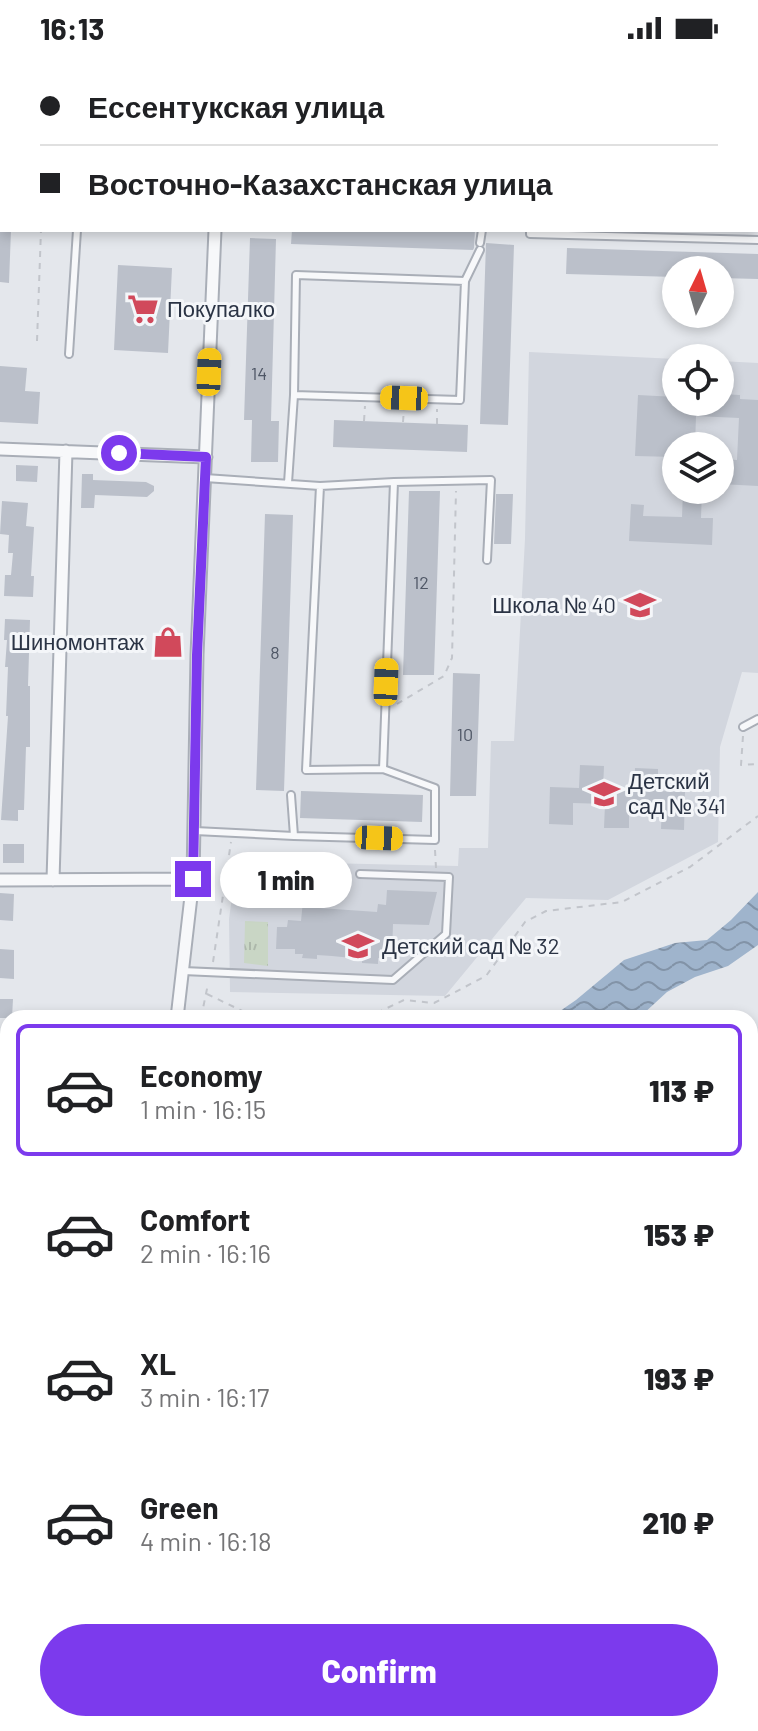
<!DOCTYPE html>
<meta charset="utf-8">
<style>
body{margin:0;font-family:Barlow,sans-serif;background:#f6f6f6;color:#202124;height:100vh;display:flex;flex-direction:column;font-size:30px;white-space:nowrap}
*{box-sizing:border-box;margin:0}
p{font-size:26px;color:#757577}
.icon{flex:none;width:44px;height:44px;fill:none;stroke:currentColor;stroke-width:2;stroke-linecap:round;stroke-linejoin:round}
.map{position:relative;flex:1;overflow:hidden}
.panel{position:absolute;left:0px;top:954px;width:758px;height:722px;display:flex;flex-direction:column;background:#fff;border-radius:24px 24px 0 0;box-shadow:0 4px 12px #0003}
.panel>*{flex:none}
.top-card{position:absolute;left:0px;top:0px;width:758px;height:176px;box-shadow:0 4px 12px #0003;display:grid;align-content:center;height:176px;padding:0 40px;background:#fff}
.needle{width:52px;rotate:5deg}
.fabs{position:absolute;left:662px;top:200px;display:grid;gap:16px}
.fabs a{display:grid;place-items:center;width:72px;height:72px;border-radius:50%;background:#fff;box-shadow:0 4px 12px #0003;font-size:40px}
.end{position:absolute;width:36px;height:36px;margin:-18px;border:10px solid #7c3aed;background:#fff;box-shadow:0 0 0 4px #fff}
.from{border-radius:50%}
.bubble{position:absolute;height:56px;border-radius:28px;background:#fff;box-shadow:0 4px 12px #0003;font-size:26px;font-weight:800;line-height:56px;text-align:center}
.car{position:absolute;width:24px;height:48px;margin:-24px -12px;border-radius:10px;box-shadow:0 0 6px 2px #0007;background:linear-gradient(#f5c518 24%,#345 0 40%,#f5c518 0 76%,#345 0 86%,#f5c518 0)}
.top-card b{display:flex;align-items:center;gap:28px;height:76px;font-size:30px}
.top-card b+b{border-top:2px solid #e0e0e0}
.top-card i{width:20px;height:20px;background:#202124}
ul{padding:14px 0 0;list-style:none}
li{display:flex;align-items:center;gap:24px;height:132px;margin:0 16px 12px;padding:0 24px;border:4px solid transparent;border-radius:12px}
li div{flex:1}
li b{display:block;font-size:30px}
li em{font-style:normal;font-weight:800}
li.current{border-color:#7c3aed}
li>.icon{width:72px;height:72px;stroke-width:1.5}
.action{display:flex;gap:16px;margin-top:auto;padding:16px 40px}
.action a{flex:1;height:92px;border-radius:48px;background:#7c3aed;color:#fff;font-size:32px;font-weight:800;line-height:92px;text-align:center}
.status{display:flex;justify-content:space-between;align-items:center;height:56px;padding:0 40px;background:#fff;direction:ltr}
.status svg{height:22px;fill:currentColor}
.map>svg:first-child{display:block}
.built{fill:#d2d6de;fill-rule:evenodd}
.grass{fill:url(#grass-dots)}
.wetland{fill:url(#wetland-marsh)}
.park{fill:url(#park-tufts)}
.water{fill:url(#water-waves)}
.building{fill:#bbc0ca}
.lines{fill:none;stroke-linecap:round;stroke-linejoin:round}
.lane-casing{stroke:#a9aeb7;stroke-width:10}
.street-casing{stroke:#a9aeb7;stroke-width:15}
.secondary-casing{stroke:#a9aeb7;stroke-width:20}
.path{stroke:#c2c5cb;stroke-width:2;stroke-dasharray:6 6;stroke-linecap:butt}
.lane{stroke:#f7f8fa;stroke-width:6}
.street{stroke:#f7f8fa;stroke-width:11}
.secondary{stroke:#fff;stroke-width:16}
.tram{stroke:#7d8696;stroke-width:2}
.route{stroke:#7c3aed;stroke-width:10}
.labels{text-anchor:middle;stroke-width:6;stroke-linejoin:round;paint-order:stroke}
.number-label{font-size:18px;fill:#4f5766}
.poi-label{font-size:22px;fill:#2b3445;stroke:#f4f6f9;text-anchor:start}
</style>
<div class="status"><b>16:13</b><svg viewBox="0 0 49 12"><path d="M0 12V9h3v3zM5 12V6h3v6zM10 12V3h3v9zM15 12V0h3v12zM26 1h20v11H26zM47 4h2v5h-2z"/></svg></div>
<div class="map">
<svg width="758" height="1675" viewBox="0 0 758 1675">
<defs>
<pattern id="grass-dots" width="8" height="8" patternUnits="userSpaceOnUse" patternTransform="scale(2)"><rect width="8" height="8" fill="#c9d6c5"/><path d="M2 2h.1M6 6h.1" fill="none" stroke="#adb8ab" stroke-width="1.8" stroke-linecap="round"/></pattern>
<pattern id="wetland-marsh" width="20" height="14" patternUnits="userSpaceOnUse" patternTransform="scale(2)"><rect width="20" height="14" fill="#c9d6c5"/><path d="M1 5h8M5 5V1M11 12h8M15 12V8" fill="none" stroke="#adb8ab"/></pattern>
<pattern id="park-tufts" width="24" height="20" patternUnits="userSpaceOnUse" patternTransform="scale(2)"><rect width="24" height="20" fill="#c9d6c5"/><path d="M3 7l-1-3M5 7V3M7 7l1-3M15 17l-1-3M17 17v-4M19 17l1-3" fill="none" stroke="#adb8ab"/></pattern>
<pattern id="water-waves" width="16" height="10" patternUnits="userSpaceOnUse" patternTransform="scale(2)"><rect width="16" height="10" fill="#9fb4cc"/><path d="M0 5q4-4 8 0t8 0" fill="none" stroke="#8293a7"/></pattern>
</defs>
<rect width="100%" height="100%" fill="#e4e7ec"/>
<!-- built -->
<path class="built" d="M 529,296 L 676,303 L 676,346 L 720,346 L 720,305 L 758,307 L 758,617 L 742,616 L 720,691 L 718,786 L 608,844 L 526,842 L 445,940 L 230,936 L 229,863 L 237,805 L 458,810 L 459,792 L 488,792 L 491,685 L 514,685 L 525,483 ZM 676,390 L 720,390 L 720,434 L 676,434 Z"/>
<!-- grass -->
<path class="grass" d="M 758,1245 L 758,1298 L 750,1301 L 750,1248 Z
M 758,1314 L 758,1365 L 750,1368 L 750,1317 Z
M 758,1597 L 758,1655 L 750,1658 L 750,1600 Z
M 17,1668 L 49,1668 L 52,1675 L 46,1674 L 9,1675 Z
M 122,1668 L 201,1668 L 193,1675 L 144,1675 Z
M 245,1668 L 282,1668 L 281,1675 L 249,1675 Z
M 439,1668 L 508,1668 L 489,1675 L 441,1675 Z
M 582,1668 L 700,1668 L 680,1675 L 561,1675 Z"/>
<!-- wetland -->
<path class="wetland" d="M 8,1251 L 8,1374 L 0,1380 L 0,1255 Z"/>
<!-- park -->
<path class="park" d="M 245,865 L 268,866 L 268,910 L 244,907 Z"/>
<!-- water -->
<path class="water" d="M 758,836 L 758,889 L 728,910 L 695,921 L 667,936 L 642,959 L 635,962 L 550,962 L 576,944 L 624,904 L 675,887 L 707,884 L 731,864 Z
M 8,1283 L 8,1360 L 0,1365 L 0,1287 Z"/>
<!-- building -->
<path class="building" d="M 0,174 L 11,174 L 9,227 L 0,226 Z
M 292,174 L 475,174 L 474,192 L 473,194 L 291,188 Z
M 250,182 L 276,183 L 271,365 L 279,365 L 278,406 L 251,406 L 252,364 L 244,364 Z
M 486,187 L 514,189 L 508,369 L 480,368 Z
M 567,192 L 758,198 L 758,223 L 720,222 L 720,214 L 676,214 L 676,221 L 566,218 Z
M 118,209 L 172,212 L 168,297 L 114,294 Z
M 0,310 L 27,312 L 25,335 L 40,336 L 38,368 L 0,366 Z
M 720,338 L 740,339 L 740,343 L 758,344 L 758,430 L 720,428 L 720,403 L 737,404 L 739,362 L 696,360 L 695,390 L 676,390 L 676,401 L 635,400 L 638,339 L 676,341 L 676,346 L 720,346 Z
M 334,364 L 468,369 L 467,396 L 333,391 Z
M 16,409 L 38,410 L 37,426 L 16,425 Z
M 82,418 L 93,418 L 93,424 L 146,426 L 154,430 L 154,435 L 147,441 L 95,439 L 94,452 L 81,452 Z
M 683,434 L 702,434 L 701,462 L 713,462 L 712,489 L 629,485 L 631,448 L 644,449 L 643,460 L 682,461 Z
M 409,435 L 440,435 L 434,619 L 403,619 Z
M 496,438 L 513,438 L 511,488 L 494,488 Z
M 2,445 L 28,447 L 26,470 L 34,471 L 31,520 L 34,520 L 33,541 L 4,540 L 5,519 L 11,519 L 13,497 L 8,497 L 9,479 L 0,478 Z
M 265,458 L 293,459 L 284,735 L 256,734 Z
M 5,563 L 30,564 L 28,630 L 30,630 L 30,691 L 26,691 L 24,754 L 18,754 L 18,765 L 1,764 L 8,660 L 6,660 L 8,611 L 5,611 L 7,584 L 4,584 Z
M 453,617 L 480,618 L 476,740 L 450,740 Z
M 580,709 L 604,710 L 603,733 L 634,734 L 635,712 L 658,713 L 658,735 L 685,736 L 684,774 L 661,773 L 662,750 L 629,749 L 629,772 L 604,772 L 605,748 L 573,747 L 573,769 L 549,768 L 550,731 L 579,732 Z
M 301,735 L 423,739 L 422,766 L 300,762 Z
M 3,788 L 24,788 L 24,807 L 3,807 Z
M 387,834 L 437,836 L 429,869 L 393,868 L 392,898 L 384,897 L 383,903 L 378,902 L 378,908 L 362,907 L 362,903 L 332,900 L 317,899 L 317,903 L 302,902 L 303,898 L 295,898 L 295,893 L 276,893 L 277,871 L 287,871 L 288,864 L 301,865 L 303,845 L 320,847 L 320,852 L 377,856 L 378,848 L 386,849 Z
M 0,837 L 14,838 L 13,865 L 0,864 Z
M 0,893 L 14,894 L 14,923 L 0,922 Z
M 0,943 L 13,943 L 12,962 L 0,962 Z"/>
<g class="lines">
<defs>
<path id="lane" d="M 88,0 L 89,2
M 487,2 L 487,0
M 530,174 L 530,178 L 758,184
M 480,187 L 482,174
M 69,298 L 77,174
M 294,339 L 460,344 L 465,225 L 480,194
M 205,422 L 320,430 L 394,426 L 491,424 L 487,504
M 288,427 L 294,339 L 296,219 L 465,225
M 320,430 L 306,714 L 383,713 L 394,426
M 743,671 L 758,663
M 195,775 L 294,780 L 291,739
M 294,780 L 435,784 L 435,732 L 383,713
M 183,915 L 393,924 L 446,878 L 449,821 L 360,818
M 750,1012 L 758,1009
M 750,1046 L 758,1044
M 750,1173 L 758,1195
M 750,1245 L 758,1242
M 750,1309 L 758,1307
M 750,1404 C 754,1414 758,1428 750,1434
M 0,1540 L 8,1537
M 750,1570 L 758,1567
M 0,1630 L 8,1628
M 54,1668 L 56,1675
M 306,1668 L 309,1675
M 4,1675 L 9,1668
M 520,1675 L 540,1668"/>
<path id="street" d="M 0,393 L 206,401
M 0,824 L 193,823
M 53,824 L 66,395
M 177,962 L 193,823 L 197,599 L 215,174
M 750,1205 L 758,1202
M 0,1237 L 8,1231
M 750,1664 L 758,1662
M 717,1675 L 739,1668"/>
<path id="secondary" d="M 225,2 L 225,0
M 756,24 L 758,24
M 0,124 L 2,124
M 756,151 L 758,151
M 0,1494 L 8,1492
M 229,1668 L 232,1675"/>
</defs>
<!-- lane casing -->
<use href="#lane" class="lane-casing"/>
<!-- street casing -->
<use href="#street" class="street-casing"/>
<!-- secondary casing -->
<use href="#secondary" class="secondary-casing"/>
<!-- path -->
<path class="path" d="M 282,0 L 282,2
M 709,0 L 758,2
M 700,2 L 700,0
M 0,141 L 2,141
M 37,285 L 41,174
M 364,365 L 365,350
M 403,366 L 404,352
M 437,368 L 437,353
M 397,648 L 444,620 L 452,602 L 456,435
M 743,680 L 741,709 L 758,708
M 435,794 L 436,812
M 213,906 L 231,786
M 207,938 L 257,962
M 201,962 L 208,928
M 366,962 L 404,944 L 434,947 L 486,920 L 525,866 L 546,855 L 622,846 L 690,811 L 758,760
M 100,1668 L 102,1675
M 111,1668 L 126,1675
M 319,1668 L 321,1675
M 160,1675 L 166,1668"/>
<!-- lane -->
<use href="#lane" class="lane"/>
<!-- street -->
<use href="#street" class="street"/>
<!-- secondary -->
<use href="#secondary" class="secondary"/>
<!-- tram -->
<path class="tram" d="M 0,53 L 2,53
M 756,89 L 758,89"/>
</g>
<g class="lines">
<!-- route -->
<path class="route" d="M 119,397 L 206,401 L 197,599 L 193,823"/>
</g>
<!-- icons -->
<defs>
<symbol id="supermarket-bare" viewBox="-9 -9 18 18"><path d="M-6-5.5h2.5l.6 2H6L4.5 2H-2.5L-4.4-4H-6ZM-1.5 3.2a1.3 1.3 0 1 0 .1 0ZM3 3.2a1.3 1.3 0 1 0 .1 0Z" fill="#d1495b" stroke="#f4f6f9" stroke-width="2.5" paint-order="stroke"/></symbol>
<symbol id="school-bare" viewBox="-9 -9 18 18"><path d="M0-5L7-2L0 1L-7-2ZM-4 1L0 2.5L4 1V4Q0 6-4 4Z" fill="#d1495b" stroke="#f4f6f9" stroke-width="2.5" paint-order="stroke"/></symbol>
<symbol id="shop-bare" viewBox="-9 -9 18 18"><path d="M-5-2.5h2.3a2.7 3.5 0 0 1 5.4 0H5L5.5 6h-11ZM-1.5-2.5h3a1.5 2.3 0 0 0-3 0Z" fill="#d1495b" stroke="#f4f6f9" stroke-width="2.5" paint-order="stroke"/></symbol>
</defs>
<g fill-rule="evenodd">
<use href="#supermarket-bare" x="121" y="231" width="44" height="44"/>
<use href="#school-bare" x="618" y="527" width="44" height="44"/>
<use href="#shop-bare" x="146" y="564" width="44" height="44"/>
<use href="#school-bare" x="582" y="716" width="44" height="44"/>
<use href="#school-bare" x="336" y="868" width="44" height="44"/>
</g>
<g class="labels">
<!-- number labels -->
<g class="number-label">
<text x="259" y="324">14</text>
<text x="421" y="533">12</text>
<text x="275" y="603">8</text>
<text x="465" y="685">10</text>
</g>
<!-- poi labels -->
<g class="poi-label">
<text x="167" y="261">Покупалко</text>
<text x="616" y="557" text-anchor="end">Школа № 40</text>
<text x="144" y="594" text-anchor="end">Шиномонтаж</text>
<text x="628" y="733">Детский<tspan x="628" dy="25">сад № 341</tspan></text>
<text x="382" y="898">Детский сад № 32</text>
</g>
</g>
</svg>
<div class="fabs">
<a><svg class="needle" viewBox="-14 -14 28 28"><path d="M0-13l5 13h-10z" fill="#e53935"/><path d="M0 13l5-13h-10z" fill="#757577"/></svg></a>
<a><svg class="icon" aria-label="locate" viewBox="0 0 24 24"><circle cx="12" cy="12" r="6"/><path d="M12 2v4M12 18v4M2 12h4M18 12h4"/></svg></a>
<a><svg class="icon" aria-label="layers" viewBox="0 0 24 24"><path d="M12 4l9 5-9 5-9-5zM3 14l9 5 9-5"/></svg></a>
</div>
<i class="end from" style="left:119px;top:397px"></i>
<i class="end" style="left:193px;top:823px"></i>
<div class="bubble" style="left:220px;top:796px;width:132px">1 min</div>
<i class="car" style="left:209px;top:316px;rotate:2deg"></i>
<i class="car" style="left:404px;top:342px;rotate:272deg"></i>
<i class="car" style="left:386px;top:626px;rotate:2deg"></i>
<i class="car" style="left:379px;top:782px;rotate:92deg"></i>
<div class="top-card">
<b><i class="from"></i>Ессентукская улица</b>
<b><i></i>Восточно-Казахстанская улица</b>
</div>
<section class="panel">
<ul>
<li class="current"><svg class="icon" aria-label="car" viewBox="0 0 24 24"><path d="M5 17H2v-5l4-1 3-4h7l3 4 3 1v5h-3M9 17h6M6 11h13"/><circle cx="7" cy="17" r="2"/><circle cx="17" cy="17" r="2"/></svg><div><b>Economy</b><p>1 min · 16:15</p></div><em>113 ₽</em></li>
<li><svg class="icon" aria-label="car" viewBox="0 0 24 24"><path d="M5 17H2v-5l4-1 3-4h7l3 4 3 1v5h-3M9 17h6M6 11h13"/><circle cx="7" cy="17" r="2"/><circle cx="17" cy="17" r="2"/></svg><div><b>Comfort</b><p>2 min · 16:16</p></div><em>153 ₽</em></li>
<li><svg class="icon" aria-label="car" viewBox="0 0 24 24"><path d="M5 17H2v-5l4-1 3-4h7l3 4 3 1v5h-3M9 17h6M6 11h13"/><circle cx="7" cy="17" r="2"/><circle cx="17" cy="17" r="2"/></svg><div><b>XL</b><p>3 min · 16:17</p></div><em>193 ₽</em></li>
<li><svg class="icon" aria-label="car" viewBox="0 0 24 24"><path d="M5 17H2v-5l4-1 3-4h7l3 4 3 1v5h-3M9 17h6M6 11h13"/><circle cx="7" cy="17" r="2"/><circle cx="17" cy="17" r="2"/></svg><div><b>Green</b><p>4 min · 16:18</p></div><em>210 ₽</em></li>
</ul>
<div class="action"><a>Confirm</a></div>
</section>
</div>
